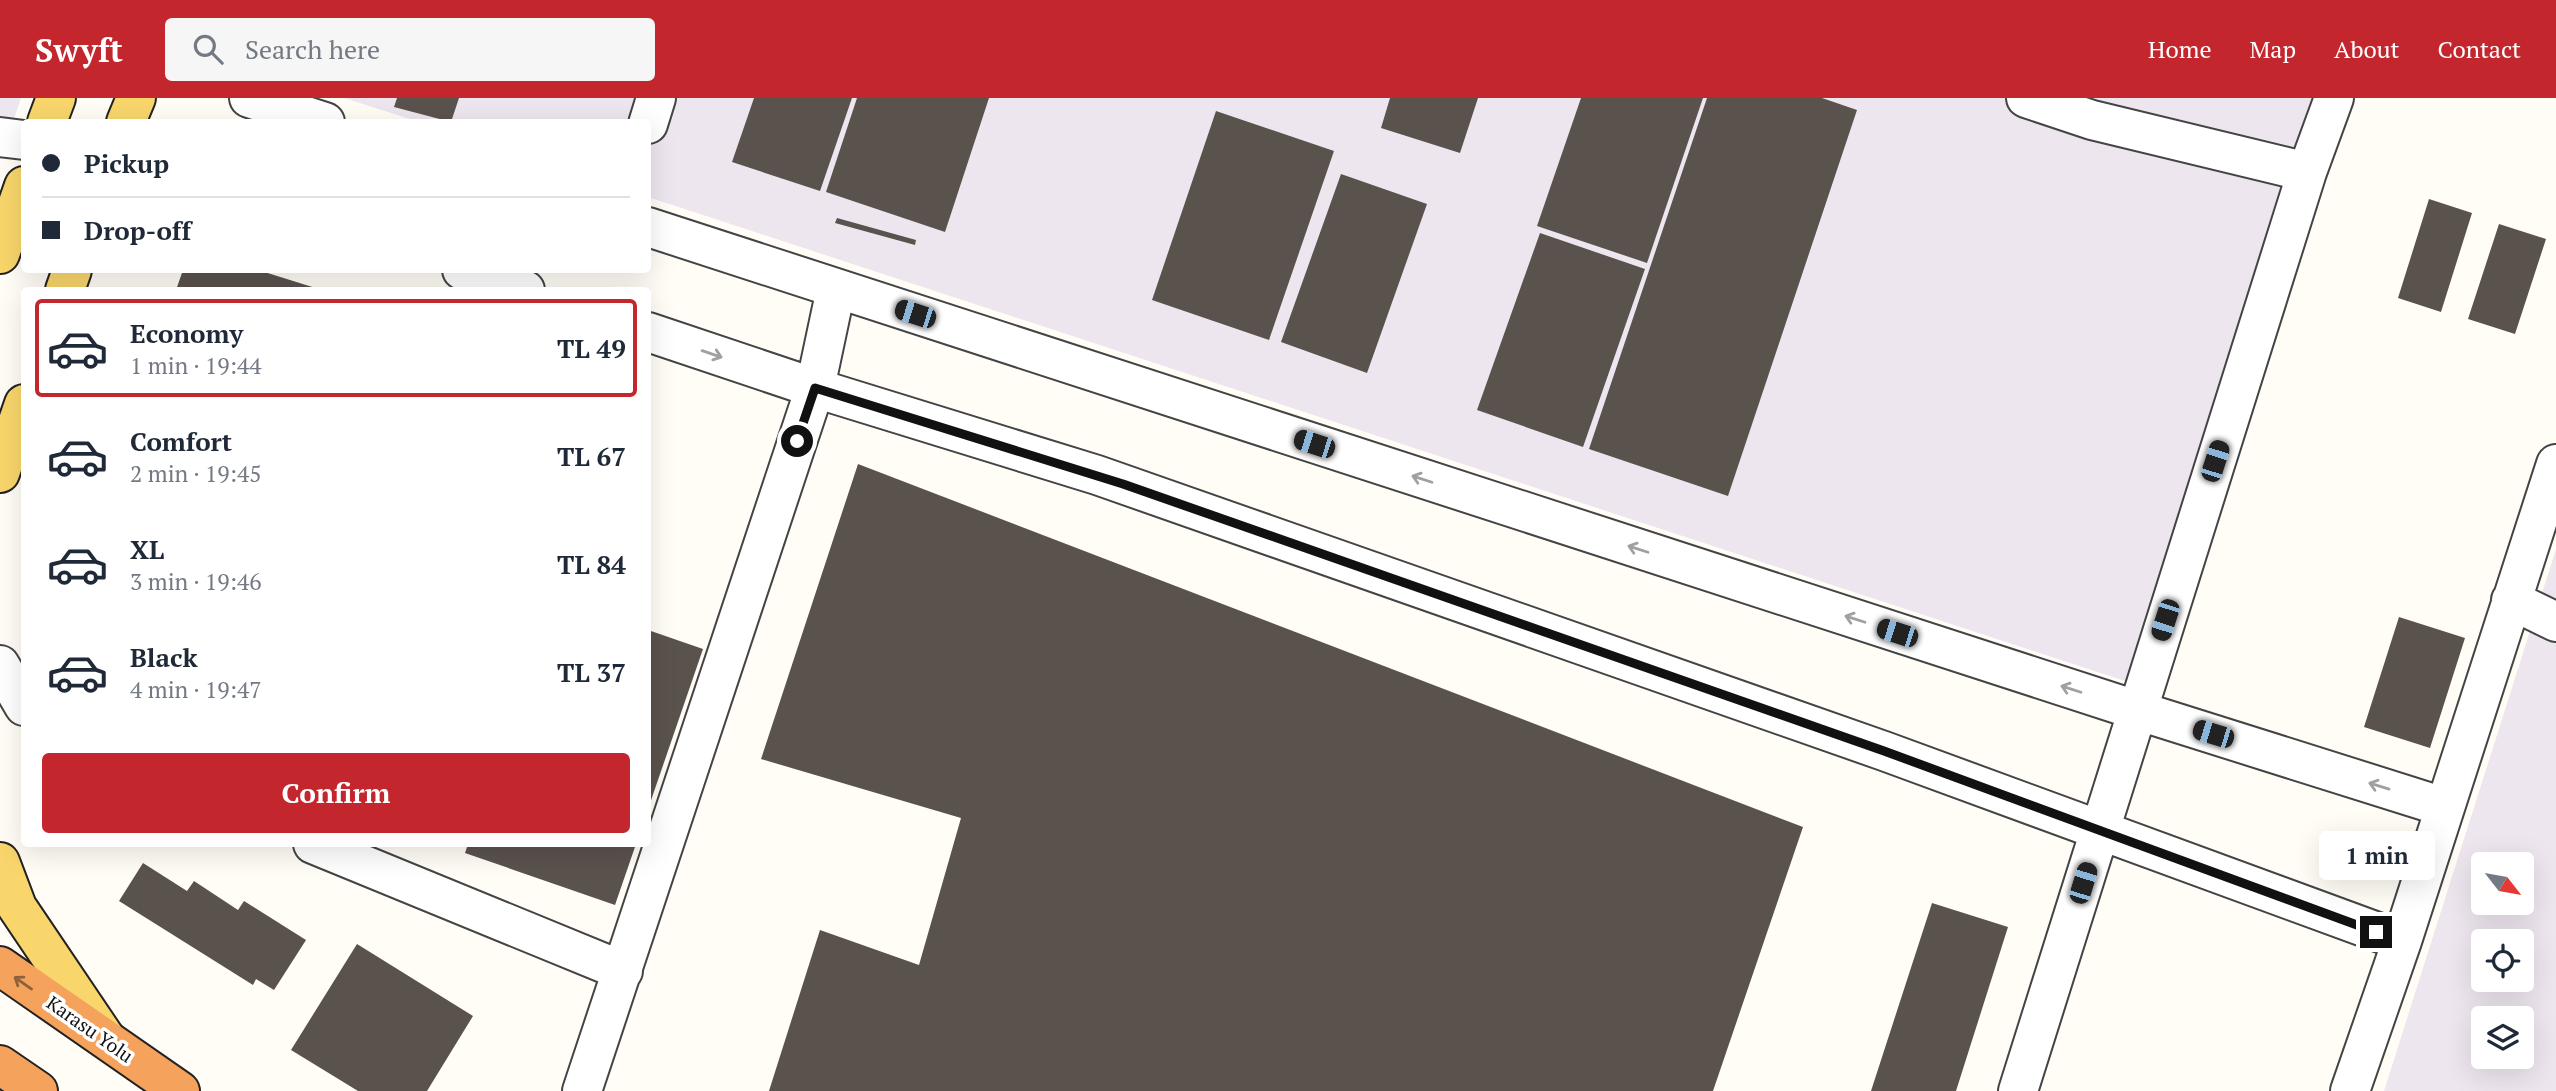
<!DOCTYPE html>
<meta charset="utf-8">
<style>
body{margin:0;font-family:"PT Serif",serif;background:#f6f6f7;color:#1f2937;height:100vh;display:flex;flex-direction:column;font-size:26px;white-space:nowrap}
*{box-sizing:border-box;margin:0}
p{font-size:23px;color:#747a83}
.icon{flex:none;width:38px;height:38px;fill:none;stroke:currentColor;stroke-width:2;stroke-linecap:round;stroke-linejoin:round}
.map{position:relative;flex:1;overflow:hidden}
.side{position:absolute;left:21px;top:189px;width:630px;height:560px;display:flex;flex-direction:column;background:#fff;border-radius:7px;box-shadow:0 7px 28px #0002}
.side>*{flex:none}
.banner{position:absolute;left:21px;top:21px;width:630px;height:154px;border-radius:7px;box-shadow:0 7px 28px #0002;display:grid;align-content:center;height:154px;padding:0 21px;background:#fff}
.needle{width:46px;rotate:121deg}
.tools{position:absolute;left:2471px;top:754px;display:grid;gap:14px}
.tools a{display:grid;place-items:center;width:63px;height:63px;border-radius:7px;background:#fff;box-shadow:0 7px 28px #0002;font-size:35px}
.end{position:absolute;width:32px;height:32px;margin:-16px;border:9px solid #111;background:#fff;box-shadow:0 0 0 4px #fff}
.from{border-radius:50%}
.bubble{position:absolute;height:49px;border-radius:7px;background:#fff;box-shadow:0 7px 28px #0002;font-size:23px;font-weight:600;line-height:49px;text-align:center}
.car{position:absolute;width:21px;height:42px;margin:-21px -10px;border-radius:9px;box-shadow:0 0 5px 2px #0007;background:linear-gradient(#222 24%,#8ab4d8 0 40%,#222 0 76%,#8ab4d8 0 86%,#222 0)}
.banner b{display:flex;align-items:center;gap:24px;height:66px;font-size:26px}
.banner b+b{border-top:2px solid #e0e1e3}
.banner i{width:18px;height:18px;background:#1f2937}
ul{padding:12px 0 0;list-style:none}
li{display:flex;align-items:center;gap:21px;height:98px;margin:0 14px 10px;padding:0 7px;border:4px solid transparent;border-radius:7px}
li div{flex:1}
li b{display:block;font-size:26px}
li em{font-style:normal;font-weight:600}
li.current{border-color:#c4262e}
li>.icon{width:63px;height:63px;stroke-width:1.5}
.action{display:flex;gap:14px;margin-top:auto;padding:14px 21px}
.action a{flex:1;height:80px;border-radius:7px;background:#c4262e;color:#fff;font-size:28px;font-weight:600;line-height:80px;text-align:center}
header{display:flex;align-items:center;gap:42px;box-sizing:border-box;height:98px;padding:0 35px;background:#c4262e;color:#fff}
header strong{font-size:33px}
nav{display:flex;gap:38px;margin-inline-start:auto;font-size:24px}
.search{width:490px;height:63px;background:#f6f6f7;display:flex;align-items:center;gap:18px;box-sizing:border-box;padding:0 24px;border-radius:7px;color:#747a83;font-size:26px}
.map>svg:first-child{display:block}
.industrial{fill:#eee6ef;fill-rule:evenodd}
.building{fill:#5a524d}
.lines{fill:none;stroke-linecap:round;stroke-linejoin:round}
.minor-casing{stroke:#444;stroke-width:42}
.major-casing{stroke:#222;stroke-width:42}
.highway-casing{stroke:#222;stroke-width:42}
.minor{stroke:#fff;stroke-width:38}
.major{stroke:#f9d66b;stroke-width:38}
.highway{stroke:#f5a25d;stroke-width:38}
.oneway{stroke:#a0a0a0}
.oneway2{stroke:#8e613b}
.route{stroke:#111;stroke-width:9}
.labels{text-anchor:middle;stroke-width:7;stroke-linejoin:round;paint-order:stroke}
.street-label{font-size:19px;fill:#111;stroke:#fff}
</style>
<header>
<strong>Swyft</strong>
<div class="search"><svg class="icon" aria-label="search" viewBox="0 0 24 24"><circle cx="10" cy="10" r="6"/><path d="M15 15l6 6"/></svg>Search here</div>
<nav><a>Home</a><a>Map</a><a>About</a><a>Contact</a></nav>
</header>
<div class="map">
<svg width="2556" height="993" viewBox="0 0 2556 993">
<rect width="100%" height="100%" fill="#fffdf5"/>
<!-- industrial -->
<path class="industrial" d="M 0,0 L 21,0 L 0,62 Z
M 344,0 L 2320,0 L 2137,587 L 648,99 L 648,24 L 419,24 Z
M 2556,451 L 2556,993 L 2384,993 ZM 2483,766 L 2522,766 L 2522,805 L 2483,805 ZM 2483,844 L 2522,844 L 2522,882 L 2483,882 ZM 2483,920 L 2522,920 L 2522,959 L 2483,959 Z"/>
<!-- building -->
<path class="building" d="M 397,0 L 459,0 L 451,24 L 394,9 Z
M 754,0 L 852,0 L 820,93 L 732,64 Z
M 857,0 L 989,0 L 945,134 L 826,94 Z
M 1390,0 L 1478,0 L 1460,55 L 1381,30 Z
M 1581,0 L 1703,0 L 1647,165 L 1537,128 Z
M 1707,0 L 1822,0 L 1857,12 L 1728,398 L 1589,351 Z
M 1216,13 L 1334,53 L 1269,242 L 1152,202 Z
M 1341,76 L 1427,106 L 1367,275 L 1281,244 Z
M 2429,101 L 2472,115 L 2441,214 L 2398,200 Z
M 837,120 L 916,142 L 915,147 L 835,125 Z
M 2499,126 L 2546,141 L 2515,236 L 2468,221 Z
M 1540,135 L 1645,171 L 1583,349 L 1477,312 Z
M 183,172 L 258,172 L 322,192 L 176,192 Z
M 858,366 L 1803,729 L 1713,993 L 769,993 L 820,832 L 919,867 L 961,720 L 761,661 Z
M 2399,519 L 2465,540 L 2430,650 L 2364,629 Z
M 648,532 L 703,551 L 648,711 Z
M 468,746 L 636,746 L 615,807 L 465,755 Z
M 143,765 L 187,793 L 194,783 L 238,812 L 244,803 L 306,842 L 274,892 L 256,881 L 253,887 L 119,803 Z
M 1932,805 L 2008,829 L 1956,993 L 1871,993 Z
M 357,846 L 473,918 L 427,993 L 358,993 L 291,952 Z"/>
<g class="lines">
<defs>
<path id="minor" d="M 249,0 L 325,24
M 2026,0 L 2092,22 L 2307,74
M 648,26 L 656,0
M 0,39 L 24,42
M 648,129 L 2136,612 L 2444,709
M 462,172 L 525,192
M 648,234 L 815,290 L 1097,377 L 1884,653 L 2402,843
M 2511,502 L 2556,524
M 0,567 L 24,608
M 313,746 L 623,873
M 582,993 L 815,290 L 836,191
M 2018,993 L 2307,74 L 2334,0
M 2350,993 L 2402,843 L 2556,366"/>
<path id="major" d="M 47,24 L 56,0
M 126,24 L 136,0
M 0,156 L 24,88
M 65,192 L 72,172
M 0,375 L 24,306
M 0,764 L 17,809 L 106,941"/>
<path id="highway" d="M 0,868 L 180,993
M 0,967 L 38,993"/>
</defs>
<!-- minor casing -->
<use href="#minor" class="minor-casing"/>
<!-- major casing -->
<use href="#major" class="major-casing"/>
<!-- highway casing -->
<use href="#highway" class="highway-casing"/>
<!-- minor -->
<use href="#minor" class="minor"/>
<!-- major -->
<use href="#major" class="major"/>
<!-- highway -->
<use href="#highway" class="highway"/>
</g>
<!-- one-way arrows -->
<defs><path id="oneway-shaft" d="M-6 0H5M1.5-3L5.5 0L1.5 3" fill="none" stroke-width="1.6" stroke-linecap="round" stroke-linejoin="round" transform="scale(1.75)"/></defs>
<g class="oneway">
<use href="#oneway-shaft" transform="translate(712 256) rotate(19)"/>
<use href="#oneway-shaft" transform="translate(1422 381) rotate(-162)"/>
<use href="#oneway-shaft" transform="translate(1638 451) rotate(-162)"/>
<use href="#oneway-shaft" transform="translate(1855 521) rotate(-162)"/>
<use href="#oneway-shaft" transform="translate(2071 591) rotate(-162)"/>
<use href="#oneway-shaft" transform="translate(2379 688) rotate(-163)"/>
</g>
<use class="oneway2" href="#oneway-shaft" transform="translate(23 885) rotate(-145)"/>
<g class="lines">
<!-- route -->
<path class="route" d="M 797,343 L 815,290 L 1123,386 L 1884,653 L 2376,834"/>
</g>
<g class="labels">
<!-- street labels -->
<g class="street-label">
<text transform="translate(90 931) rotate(35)" y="7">Karasu Yolu</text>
</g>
</g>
</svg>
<div class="tools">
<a><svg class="needle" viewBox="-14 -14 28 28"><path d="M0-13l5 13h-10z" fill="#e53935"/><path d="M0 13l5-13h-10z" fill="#747a83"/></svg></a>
<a><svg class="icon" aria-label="locate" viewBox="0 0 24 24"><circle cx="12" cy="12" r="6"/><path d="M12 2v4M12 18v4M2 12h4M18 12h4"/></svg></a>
<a><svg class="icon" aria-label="layers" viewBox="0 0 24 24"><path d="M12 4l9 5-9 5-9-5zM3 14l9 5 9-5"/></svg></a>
</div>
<i class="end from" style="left:797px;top:343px"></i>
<i class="end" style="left:2376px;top:834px"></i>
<div class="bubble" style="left:2319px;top:733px;width:116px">1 min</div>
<i class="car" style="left:915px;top:216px;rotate:288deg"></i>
<i class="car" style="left:1314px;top:346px;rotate:288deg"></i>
<i class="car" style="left:2215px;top:363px;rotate:18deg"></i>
<i class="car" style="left:2165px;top:522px;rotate:198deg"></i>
<i class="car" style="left:1897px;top:535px;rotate:288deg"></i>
<i class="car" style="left:2213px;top:636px;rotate:287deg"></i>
<i class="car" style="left:2083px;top:785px;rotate:17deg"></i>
<div class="banner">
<b><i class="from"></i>Pickup</b>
<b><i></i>Drop-off</b>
</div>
<section class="side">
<ul>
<li class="current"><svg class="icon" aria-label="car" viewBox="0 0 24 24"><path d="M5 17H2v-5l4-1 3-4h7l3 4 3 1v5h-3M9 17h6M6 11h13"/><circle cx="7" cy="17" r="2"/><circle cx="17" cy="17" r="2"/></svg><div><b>Economy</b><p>1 min · 19:44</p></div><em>TL 49</em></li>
<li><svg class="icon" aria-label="car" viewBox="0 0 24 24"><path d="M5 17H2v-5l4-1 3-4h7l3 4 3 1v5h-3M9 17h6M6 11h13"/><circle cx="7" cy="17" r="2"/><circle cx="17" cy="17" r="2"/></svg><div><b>Comfort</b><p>2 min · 19:45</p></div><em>TL 67</em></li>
<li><svg class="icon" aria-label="car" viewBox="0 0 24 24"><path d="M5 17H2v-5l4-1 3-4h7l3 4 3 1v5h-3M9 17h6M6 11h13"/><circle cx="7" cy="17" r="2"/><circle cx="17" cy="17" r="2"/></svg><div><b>XL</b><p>3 min · 19:46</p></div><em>TL 84</em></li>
<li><svg class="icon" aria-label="car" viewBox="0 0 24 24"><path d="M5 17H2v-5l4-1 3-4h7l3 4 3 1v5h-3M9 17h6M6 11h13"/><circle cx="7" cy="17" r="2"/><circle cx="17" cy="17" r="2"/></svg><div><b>Black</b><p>4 min · 19:47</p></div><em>TL 37</em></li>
</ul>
<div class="action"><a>Confirm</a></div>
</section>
</div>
